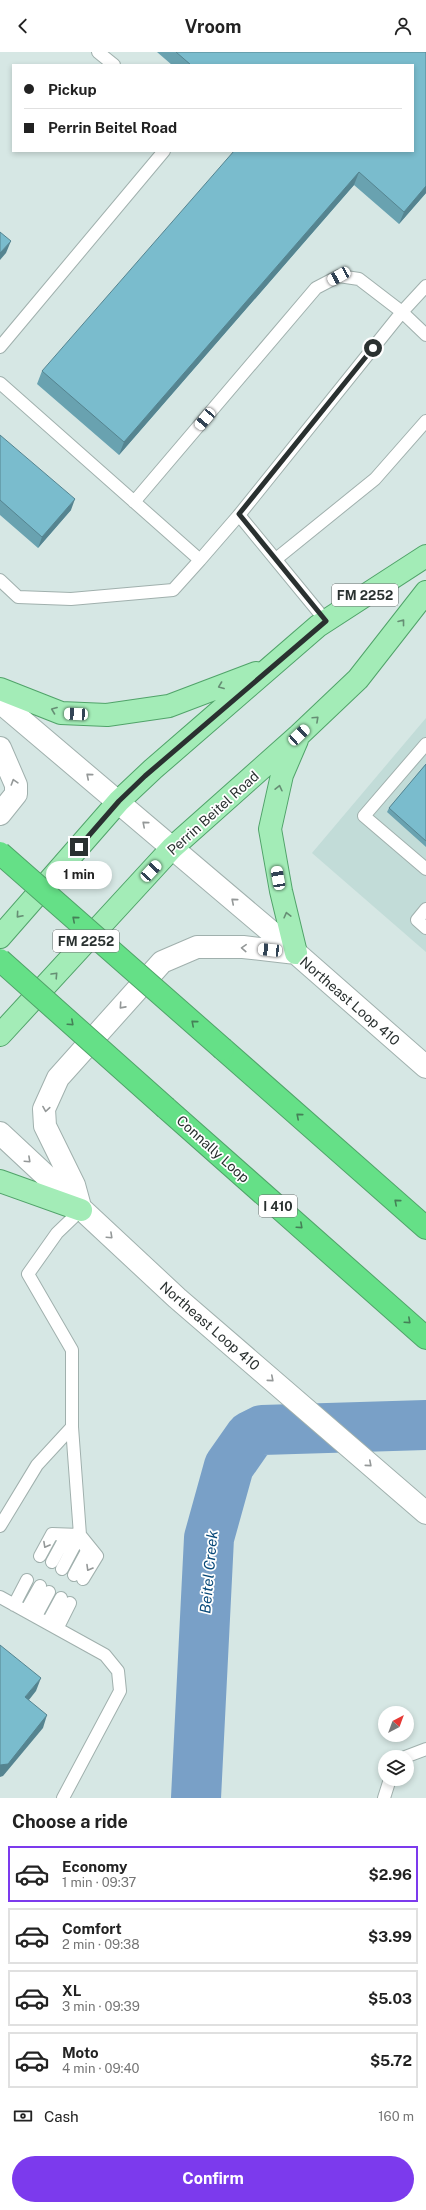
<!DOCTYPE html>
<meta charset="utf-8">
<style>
body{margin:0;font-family:"Public Sans",sans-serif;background:#f2f2f2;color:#222;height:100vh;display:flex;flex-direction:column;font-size:15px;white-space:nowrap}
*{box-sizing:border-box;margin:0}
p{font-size:13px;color:#767676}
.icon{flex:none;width:22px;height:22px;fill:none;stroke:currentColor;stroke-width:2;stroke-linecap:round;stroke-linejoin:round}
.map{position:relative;height:1746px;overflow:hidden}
.drawer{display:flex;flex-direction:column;background:#fff;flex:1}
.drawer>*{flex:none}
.top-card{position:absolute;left:12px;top:12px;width:402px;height:88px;border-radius:0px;box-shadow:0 2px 6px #0003;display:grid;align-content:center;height:88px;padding:0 12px;background:#fff}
.needle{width:26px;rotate:41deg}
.tools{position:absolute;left:378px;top:1654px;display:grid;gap:8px}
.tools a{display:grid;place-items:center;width:36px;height:36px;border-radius:50%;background:#fff;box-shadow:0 2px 6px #0003;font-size:20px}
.end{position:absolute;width:18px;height:18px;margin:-9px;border:5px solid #2a3130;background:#fff;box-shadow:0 0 0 2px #fff}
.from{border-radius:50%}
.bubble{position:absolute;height:28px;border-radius:14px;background:#fff;box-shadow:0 2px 6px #0003;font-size:13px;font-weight:700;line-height:28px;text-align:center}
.car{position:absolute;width:12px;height:24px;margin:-12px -6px;border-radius:5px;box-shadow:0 0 3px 1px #0007;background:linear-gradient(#fff 24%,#345 0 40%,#fff 0 76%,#345 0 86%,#fff 0)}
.top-card b{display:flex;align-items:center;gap:14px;height:38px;font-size:15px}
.top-card b+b{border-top:1px solid #e0e0e0}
.top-card i{width:10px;height:10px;background:#222}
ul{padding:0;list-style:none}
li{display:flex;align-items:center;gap:12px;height:56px;margin:0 8px 6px;padding:0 4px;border:2px solid #e0e0e0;border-radius:0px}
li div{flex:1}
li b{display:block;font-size:15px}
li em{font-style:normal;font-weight:700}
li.active{border-color:#7c3aed}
li>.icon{width:36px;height:36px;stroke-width:1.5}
h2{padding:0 12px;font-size:18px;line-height:48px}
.pay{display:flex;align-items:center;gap:10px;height:44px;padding:0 12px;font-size:15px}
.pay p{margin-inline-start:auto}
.button{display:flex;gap:8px;margin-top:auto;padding:8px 12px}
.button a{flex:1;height:46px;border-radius:24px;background:#7c3aed;color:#fff;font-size:16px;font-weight:700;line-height:46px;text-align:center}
header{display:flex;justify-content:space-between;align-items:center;height:52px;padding:0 12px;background:#fff;font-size:18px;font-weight:700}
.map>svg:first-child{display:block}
.built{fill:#c2dcd8}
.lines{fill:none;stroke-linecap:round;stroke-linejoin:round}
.river{stroke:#79a0c7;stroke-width:50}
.service-casing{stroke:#a0b0ad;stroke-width:14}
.secondary-casing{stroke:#a0b0ad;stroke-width:24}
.primary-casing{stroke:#50a369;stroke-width:24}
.motorway-casing{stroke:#50a369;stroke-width:24}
.service{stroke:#fff;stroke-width:12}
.secondary{stroke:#fff;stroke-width:22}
.primary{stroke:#a3ecb7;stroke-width:22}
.motorway{stroke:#65e087;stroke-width:22}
.motorway-bridge-casing{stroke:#50a369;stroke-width:24;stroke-linecap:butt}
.motorway-bridge{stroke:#65e087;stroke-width:22}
.wall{fill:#69a2b0}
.shaded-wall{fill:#558490}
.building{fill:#7abccd;stroke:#558490}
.oneway{stroke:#668e74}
.oneway2{stroke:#949898}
.oneway3{stroke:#458057}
.route{stroke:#2a3130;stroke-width:5}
.labels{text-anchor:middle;stroke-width:3.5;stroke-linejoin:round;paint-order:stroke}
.shield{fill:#fff;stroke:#6a6f6e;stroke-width:1}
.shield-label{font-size:13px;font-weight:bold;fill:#2a3130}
.street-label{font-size:14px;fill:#2a3130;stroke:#fff}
.water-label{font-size:15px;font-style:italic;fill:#084979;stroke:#fff}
</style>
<header><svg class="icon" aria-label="back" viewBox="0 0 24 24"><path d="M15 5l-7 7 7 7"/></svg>Vroom<svg class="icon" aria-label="person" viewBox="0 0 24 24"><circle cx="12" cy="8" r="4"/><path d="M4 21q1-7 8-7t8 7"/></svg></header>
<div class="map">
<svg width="426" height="1746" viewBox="0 0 426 1746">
<rect width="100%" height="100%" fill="#d6e7e4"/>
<!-- built -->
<path class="built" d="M 426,666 L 426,900 L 312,801 Z"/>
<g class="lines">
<!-- river -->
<path class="river" d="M 196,1746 L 209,1486 L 229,1414 L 250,1384 L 262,1378 L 426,1373"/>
<defs>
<path id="service" d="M 98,0 L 114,13
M 426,234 L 402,260 L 426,283
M 0,295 L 164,99
M 0,331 L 200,508 L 239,463
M 134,450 L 316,236 L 339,224 L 359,227 L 402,260 L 239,463 L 326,569
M 276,507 L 375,427 L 426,369
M 0,528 L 18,545 L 71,547 L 173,538 L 200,508
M 426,692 L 364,764 L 426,817
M 426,857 L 417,868 L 426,876
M 72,1375 L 80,1483 L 87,1499 L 74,1523
M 0,1474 L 37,1413 L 72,1375 L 72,1298 L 28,1222 L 57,1181 L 81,1158
M 40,1504 L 52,1482 L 80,1483 L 97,1504 L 83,1527
M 52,1510 L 64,1488 L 75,1484
M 62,1517 L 80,1483
M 0,1545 L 105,1603 L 118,1619 L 120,1639 L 63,1746
M 14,1553 L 27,1528
M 26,1559 L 40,1534
M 36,1564 L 49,1540
M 48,1570 L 61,1546
M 58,1575 L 70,1551
M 405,1705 L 426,1697
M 384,1746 L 390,1727"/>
<path id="secondary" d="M 0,650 L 296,901 L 426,1015
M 0,696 L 16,733 L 16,742 L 0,762
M 0,1081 L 177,1246 L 426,1461
M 80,1155 L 74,1133 L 45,1074 L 44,1057 L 58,1026 L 162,910 L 197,895 L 243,895 L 296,901"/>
<path id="primary" d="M 0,637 L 61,661 L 107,663 L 169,654 L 256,621
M 0,885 L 119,749 L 153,717 L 318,574 L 426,504
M 296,901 L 281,839 L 270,777 L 282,723 L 297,688
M 0,983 L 172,796 L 299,683 L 358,627 L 426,540
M 0,1129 L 81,1158"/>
<path id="motorway" d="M 223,997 L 426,1176
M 166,1056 L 426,1286"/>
</defs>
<!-- service casing -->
<use href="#service" class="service-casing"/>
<!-- secondary casing -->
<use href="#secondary" class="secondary-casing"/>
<!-- primary casing -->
<use href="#primary" class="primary-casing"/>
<!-- motorway casing -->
<use href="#motorway" class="motorway-casing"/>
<!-- service -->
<use href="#service" class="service"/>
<!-- secondary -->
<use href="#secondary" class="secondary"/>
<!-- primary -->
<use href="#primary" class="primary"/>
<!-- motorway -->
<use href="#motorway" class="motorway"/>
<defs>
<path id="motorway-bridge" d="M 0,801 L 223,997
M 0,908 L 166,1056"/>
</defs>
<!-- motorway-bridge casing -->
<use href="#motorway-bridge" class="motorway-bridge-casing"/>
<!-- motorway-bridge -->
<use href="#motorway-bridge" class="motorway-bridge"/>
</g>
<!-- wall -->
<path class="wall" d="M 157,0 L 426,0 L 426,141 L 399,172 L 354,133 L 119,403 L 37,332 L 42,319 L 413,13 L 172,13 Z
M 0,383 L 71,458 L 38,496 L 0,463 Z
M 426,712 L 426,795 L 387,760 L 389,756 Z"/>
<!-- shaded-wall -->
<path class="shaded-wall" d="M 359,120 L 354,133 L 119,403 L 124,390 Z
M 426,134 L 426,141 L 399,172 L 404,160 Z
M 11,189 L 6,201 L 0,208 L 0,201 Z
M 75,447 L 71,458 L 38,496 L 42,485 Z
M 41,1626 L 36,1639 L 21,1658 L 25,1645 Z
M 47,1663 L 43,1676 L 3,1724 L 0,1725 L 0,1713 Z"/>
<!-- building -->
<path class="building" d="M 176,0 L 426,0 L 426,134 L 404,160 L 359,120 L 124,390 L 42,319 L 234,99 L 413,99 L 413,13 L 191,13 Z
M 0,180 L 11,189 L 0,201 Z
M 0,383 L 75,447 L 42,485 L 0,448 Z
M 426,712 L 426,789 L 389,756 Z
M 0,1593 L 41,1626 L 25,1645 L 47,1663 L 8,1712 L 0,1713 Z"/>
<!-- one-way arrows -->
<defs><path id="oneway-chevron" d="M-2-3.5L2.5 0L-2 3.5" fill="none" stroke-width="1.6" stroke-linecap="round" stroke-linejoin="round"/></defs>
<g class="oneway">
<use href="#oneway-chevron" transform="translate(402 570) rotate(-52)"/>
<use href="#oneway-chevron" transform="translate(221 634) rotate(159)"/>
<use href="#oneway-chevron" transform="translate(54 658) rotate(-159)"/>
<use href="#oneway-chevron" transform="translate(316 667) rotate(-43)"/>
<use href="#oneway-chevron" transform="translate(279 736) rotate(-77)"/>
<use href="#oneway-chevron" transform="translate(19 863) rotate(131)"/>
<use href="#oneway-chevron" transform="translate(287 863) rotate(-104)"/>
<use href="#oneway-chevron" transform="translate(55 923) rotate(-47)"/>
</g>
<g class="oneway2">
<use href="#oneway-chevron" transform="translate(89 724) rotate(-140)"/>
<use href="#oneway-chevron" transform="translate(14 730) rotate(-107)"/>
<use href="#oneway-chevron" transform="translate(145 772) rotate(-139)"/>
<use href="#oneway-chevron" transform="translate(234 849) rotate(-140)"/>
<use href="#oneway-chevron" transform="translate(244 896) rotate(-177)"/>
<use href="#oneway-chevron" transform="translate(122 954) rotate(132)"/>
<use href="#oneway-chevron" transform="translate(46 1057) rotate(99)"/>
<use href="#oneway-chevron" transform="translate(28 1108) rotate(43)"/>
<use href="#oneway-chevron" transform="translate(110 1184) rotate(43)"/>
<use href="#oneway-chevron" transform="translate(271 1327) rotate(41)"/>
<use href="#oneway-chevron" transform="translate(369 1412) rotate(41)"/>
<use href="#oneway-chevron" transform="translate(46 1493) rotate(119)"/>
<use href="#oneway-chevron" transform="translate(89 1516) rotate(120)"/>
</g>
<g class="oneway3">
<use href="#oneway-chevron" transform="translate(75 867) rotate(-139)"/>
<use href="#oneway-chevron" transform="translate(71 971) rotate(42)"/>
<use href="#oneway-chevron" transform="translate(194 971) rotate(-139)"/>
<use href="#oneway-chevron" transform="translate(299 1064) rotate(-139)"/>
<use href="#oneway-chevron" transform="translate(397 1150) rotate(-139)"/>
<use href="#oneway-chevron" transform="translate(300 1174) rotate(42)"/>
<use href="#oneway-chevron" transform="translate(408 1269) rotate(42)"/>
</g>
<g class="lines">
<!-- route -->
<path class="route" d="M 79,795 L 119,749 L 145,724 L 326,569 L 239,462 L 373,296"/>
</g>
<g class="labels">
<!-- shield labels -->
<g class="shield">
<rect x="332" y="532" width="66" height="22" rx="3"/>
<rect x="53" y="878" width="66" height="22" rx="3"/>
<rect x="259" y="1143" width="38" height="22" rx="3"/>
</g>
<g class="shield-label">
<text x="365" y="548">FM 2252</text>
<text x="86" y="894">FM 2252</text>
<text x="278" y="1159">I 410</text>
</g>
<!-- street labels -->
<g class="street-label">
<text transform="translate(213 761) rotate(-42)" y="5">Perrin Beitel Road</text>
<text transform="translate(350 949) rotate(41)" y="5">Northeast Loop 410</text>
<text transform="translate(213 1097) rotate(42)" y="5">Connally Loop</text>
<text transform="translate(210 1274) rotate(41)" y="5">Northeast Loop 410</text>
</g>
<!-- water labels -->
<g class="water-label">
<text transform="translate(209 1520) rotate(-85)" y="5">Beitel Creek</text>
</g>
</g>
</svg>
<div class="tools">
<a><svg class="needle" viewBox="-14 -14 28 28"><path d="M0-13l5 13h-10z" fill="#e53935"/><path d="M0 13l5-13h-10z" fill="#767676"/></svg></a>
<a><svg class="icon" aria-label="layers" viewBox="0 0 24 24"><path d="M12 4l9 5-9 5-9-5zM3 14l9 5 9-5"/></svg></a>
</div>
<i class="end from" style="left:373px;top:296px"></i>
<i class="end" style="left:79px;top:795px"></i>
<div class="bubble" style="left:46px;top:809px;width:66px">1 min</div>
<i class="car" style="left:339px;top:224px;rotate:241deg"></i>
<i class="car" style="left:205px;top:367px;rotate:220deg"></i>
<i class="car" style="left:76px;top:662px;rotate:273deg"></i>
<i class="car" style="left:299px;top:683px;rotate:47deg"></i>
<i class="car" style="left:151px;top:819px;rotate:43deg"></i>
<i class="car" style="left:278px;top:826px;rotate:350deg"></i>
<i class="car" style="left:270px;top:898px;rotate:276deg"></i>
<div class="top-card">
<b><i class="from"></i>Pickup</b>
<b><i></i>Perrin Beitel Road</b>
</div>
</div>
<section class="drawer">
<h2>Choose a ride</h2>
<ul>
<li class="active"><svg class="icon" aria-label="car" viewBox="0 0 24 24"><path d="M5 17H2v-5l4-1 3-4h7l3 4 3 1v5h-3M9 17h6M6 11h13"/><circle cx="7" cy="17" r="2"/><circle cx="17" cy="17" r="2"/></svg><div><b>Economy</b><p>1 min · 09:37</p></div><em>$2.96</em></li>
<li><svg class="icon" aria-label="car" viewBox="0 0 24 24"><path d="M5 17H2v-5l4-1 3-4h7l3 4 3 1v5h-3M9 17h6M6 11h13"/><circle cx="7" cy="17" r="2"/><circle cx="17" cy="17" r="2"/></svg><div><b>Comfort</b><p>2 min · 09:38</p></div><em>$3.99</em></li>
<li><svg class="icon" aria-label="car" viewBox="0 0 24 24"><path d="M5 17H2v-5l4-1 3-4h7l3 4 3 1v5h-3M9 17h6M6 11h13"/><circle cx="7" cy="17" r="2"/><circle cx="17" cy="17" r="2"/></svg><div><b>XL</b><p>3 min · 09:39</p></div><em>$5.03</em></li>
<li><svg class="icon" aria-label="car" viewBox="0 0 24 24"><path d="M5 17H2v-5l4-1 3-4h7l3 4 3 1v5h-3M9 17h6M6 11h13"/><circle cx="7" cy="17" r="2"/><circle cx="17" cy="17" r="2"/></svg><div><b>Moto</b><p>4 min · 09:40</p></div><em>$5.72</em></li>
</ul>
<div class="pay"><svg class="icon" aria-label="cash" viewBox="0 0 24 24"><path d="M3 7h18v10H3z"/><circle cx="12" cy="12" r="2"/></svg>Cash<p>160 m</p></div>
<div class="button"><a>Confirm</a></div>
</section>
